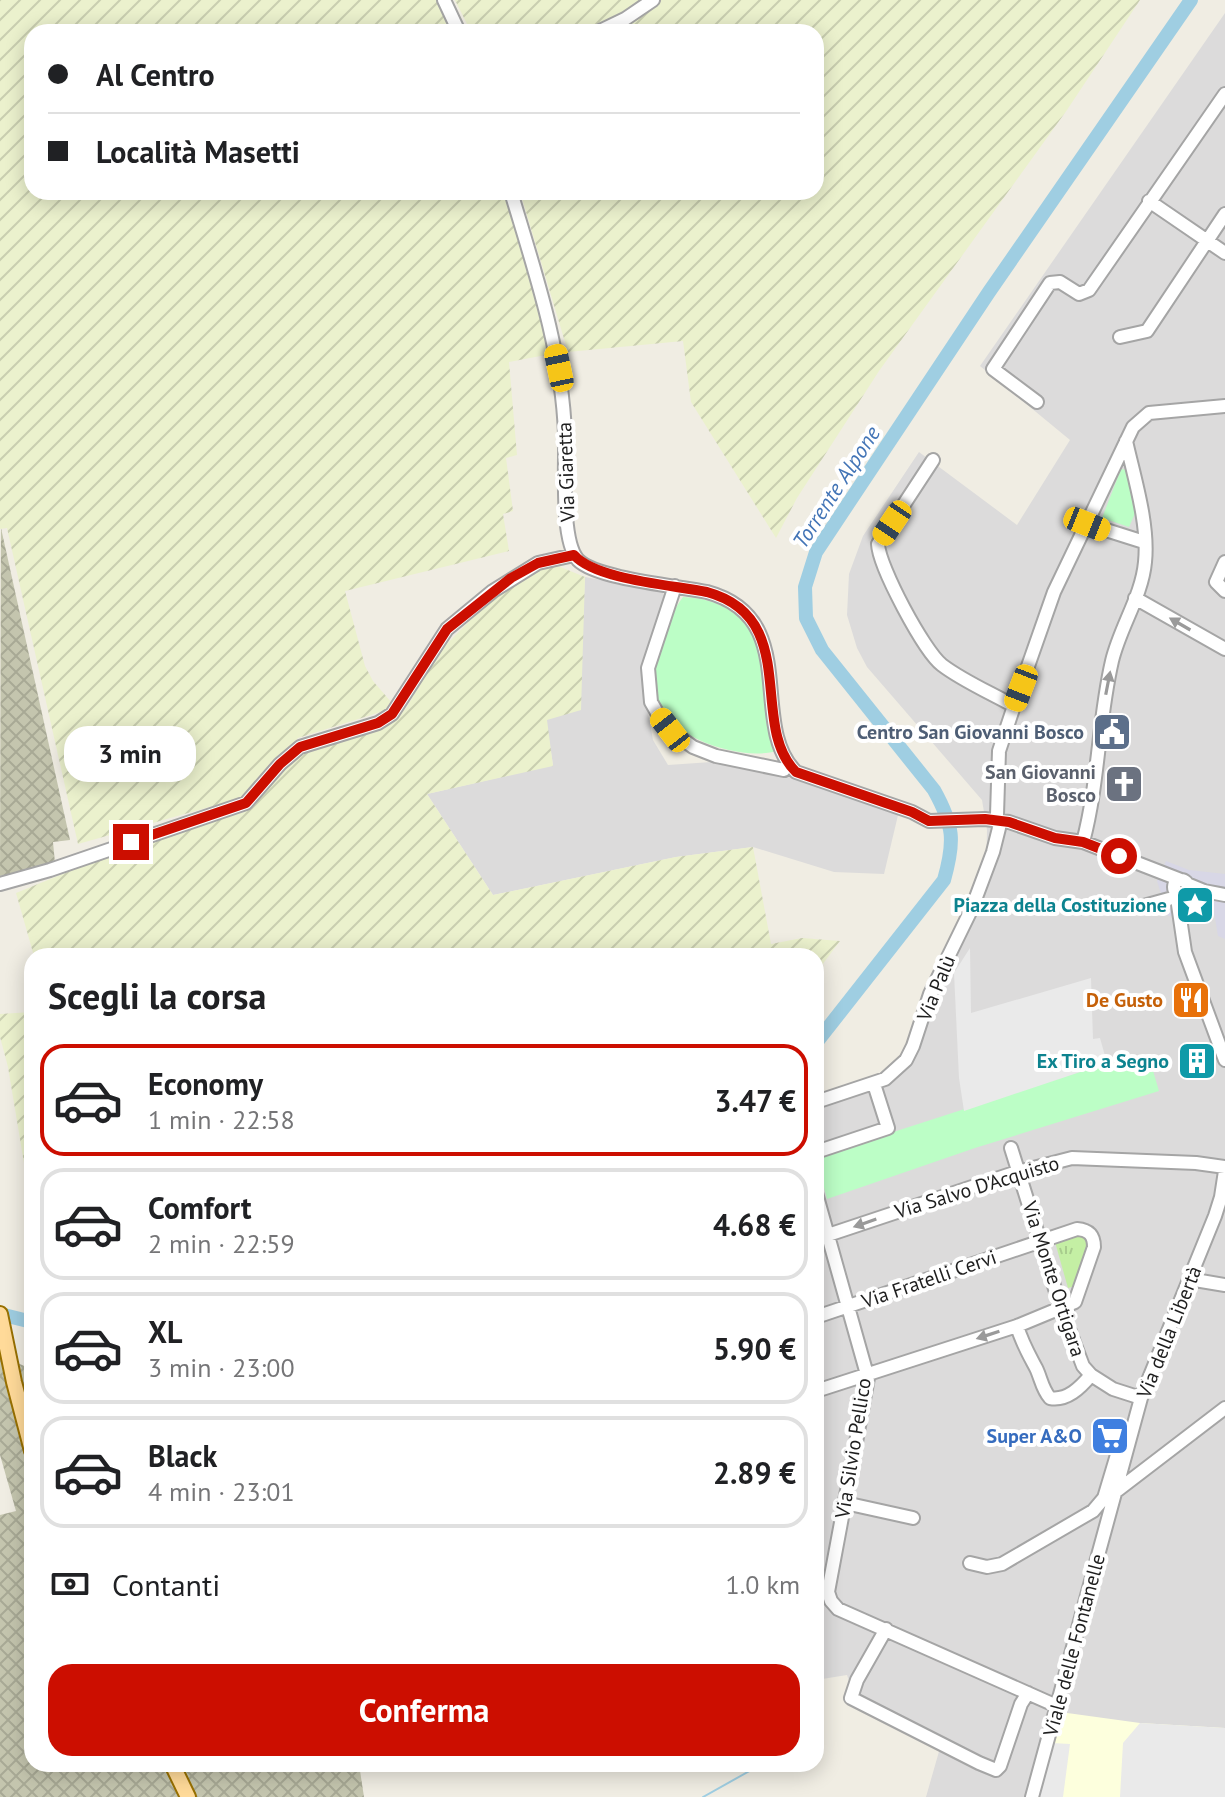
<!DOCTYPE html>
<html lang="it">
<meta charset="utf-8">
<style>
body{margin:0;font-family:"PT Sans",sans-serif;background:#f2f2f2;color:#202124;height:100vh;display:flex;flex-direction:column;font-size:30px;white-space:nowrap}
*{box-sizing:border-box;margin:0}
p{font-size:26px;color:#757577}
.icon{flex:none;width:44px;height:44px;fill:none;stroke:currentColor;stroke-width:2;stroke-linecap:round;stroke-linejoin:round}
.map{position:relative;flex:1;overflow:hidden}
.details{position:absolute;left:24px;top:948px;width:800px;height:824px;display:flex;flex-direction:column;background:#fff;border-radius:24px;box-shadow:0 4px 20px #0003}
.details>*{flex:none}
.hud{position:absolute;left:24px;top:24px;width:800px;height:176px;border-radius:24px;box-shadow:0 4px 20px #0003;display:grid;align-content:center;height:176px;padding:0 24px;background:#fff}
.end{position:absolute;width:36px;height:36px;margin:-18px;border:10px solid #cc0e00;background:#fff;box-shadow:0 0 0 4px #fff}
.from{border-radius:50%}
.bubble{position:absolute;height:56px;border-radius:24px;background:#fff;box-shadow:0 4px 20px #0003;font-size:26px;font-weight:600;line-height:56px;text-align:center}
.car{position:absolute;width:24px;height:48px;margin:-24px -12px;border-radius:10px;box-shadow:0 0 6px 2px #0007;background:linear-gradient(#f5c518 24%,#345 0 40%,#f5c518 0 76%,#345 0 86%,#f5c518 0)}
.hud b{display:flex;align-items:center;gap:28px;height:76px;font-size:30px}
.hud b+b{border-top:2px solid #e0e0e0}
.hud i{width:20px;height:20px;background:#202124}
ul{padding:0;list-style:none}
li{display:flex;align-items:center;gap:24px;height:112px;margin:0 16px 12px;padding:0 8px;border:4px solid #e0e0e0;border-radius:24px}
li div{flex:1}
li b{display:block;font-size:30px}
li em{font-style:normal;font-weight:600}
li.selected{border-color:#cc0e00}
li>.icon{width:72px;height:72px;stroke-width:1.5}
h2{padding:0 24px;font-size:36px;line-height:96px}
.pay{display:flex;align-items:center;gap:20px;height:88px;padding:0 24px;font-size:30px}
.pay p{margin-inline-start:auto}
.cta{display:flex;gap:16px;margin-top:auto;padding:16px 24px}
.cta a{flex:1;height:92px;border-radius:24px;background:#cc0e00;color:#fff;font-size:32px;font-weight:600;line-height:92px;text-align:center}
.map>svg:first-child{display:block}
.residential{fill:#dcdbdb}
.education{fill:#fdffdd}
.construction{fill:url(#construction-cross-hatch)}
.farmland{fill:url(#farmland-furrows)}
.grass{fill:url(#grass-tufts)}
.park{fill:#bcfec6}
.parking{fill:#eaeaea}
.plaza{fill:#d8d7e6}
.lines{fill:none;stroke-linecap:round;stroke-linejoin:round}
.stream{stroke:#9fcee2;stroke-width:2}
.river{stroke:#9fcee2;stroke-width:14}
.minor-casing{stroke:#a5a5a5;stroke-width:16}
.major-casing{stroke:#987000;stroke-width:18}
.minor{stroke:#fff;stroke-width:12}
.major{stroke:#ffda99;stroke-width:14}
.oneway{fill:#9a9a9a}
.route{stroke:#cc0e00;stroke-width:10}
.labels{text-anchor:middle;stroke-width:8;stroke-linejoin:round;paint-order:stroke}
.street-label{font-size:20px;fill:#1e1e1e;stroke:#fff}
.service-label{font-size:20px;font-weight:bold;fill:#4e5e75;stroke:#fff;text-anchor:end}
.worship-label{font-size:20px;font-weight:bold;fill:#5b616d;stroke:#fff;text-anchor:end}
.culture-label{font-size:20px;font-weight:bold;fill:#0d838f;stroke:#fff;text-anchor:end}
.food-label{font-size:20px;font-weight:bold;fill:#c56008;stroke:#fff;text-anchor:end}
.shop-label{font-size:20px;font-weight:bold;fill:#366cbe;stroke:#fff;text-anchor:end}
.water-label{font-size:22px;font-style:italic;fill:#4274b6;stroke:#fff}
</style>
<div class="map">
<svg width="1225" height="1797" viewBox="0 0 1225 1797">
<defs>
<pattern id="construction-cross-hatch" width="8" height="8" patternUnits="userSpaceOnUse" patternTransform="scale(2)"><rect width="8" height="8" fill="#c4c5ae"/><path d="M0 0l8 8M0 8l8-8" fill="none" stroke="#a8a995"/></pattern>
<pattern id="farmland-furrows" width="10" height="10" patternUnits="userSpaceOnUse" patternTransform="scale(2)"><rect width="10" height="10" fill="#ebf1cd"/><path d="M-1 1l2-2M0 10L10 0M9 11l2-2" fill="none" stroke="#c9ceb0"/></pattern>
<pattern id="grass-tufts" width="24" height="20" patternUnits="userSpaceOnUse" patternTransform="scale(2)"><rect width="24" height="20" fill="#c4efa4"/><path d="M3 7l-1-3M5 7V3M7 7l1-3M15 17l-1-3M17 17v-4M19 17l1-3" fill="none" stroke="#a8cc8d"/></pattern>
</defs>
<rect width="100%" height="100%" fill="#f0ede3"/>
<!-- residential -->
<path class="residential" d="M 1225,13 L 1225,1797 L 926,1797 L 940,1748 L 843,1699 L 848,1692 L 849,1681 L 847,1675 L 816,1680 L 816,1103 L 899,1068 L 986,873 L 987,830 L 982,800 L 867,667 L 857,648 L 847,615 L 849,574 L 863,536 L 919,452 L 1017,525 L 1070,440 L 980,366 Z
M 585,577 L 662,591 L 665,597 L 645,659 L 642,680 L 653,740 L 668,765 L 726,761 L 810,781 L 899,811 L 884,874 L 834,872 L 753,847 L 676,857 L 493,895 L 427,794 L 553,765 L 546,720 L 582,639 Z"/>
<!-- education -->
<path class="education" d="M 1060,1712 L 1140,1723 L 1225,1728 L 1225,1797 L 1037,1797 Z"/>
<!-- construction -->
<path class="construction" d="M 1,528 L 70,840 L 53,842 L 55,863 L 40,870 L 0,876 Z
M 0,1356 L 32,1369 L 32,1764 L 359,1764 L 364,1797 L 0,1797 L 0,1515 L 16,1511 L 0,1455 Z"/>
<!-- farmland -->
<path class="farmland" d="M 0,0 L 440,0 L 455,32 L 32,32 L 32,192 L 511,192 L 551,354 L 509,362 L 517,455 L 506,458 L 513,511 L 503,514 L 509,551 L 345,591 L 365,666 L 373,681 L 392,703 L 387,710 L 298,738 L 245,797 L 78,844 L 7,528 L 0,529 Z
M 455,0 L 1140,0 L 1067,110 L 879,371 L 797,498 L 776,538 L 691,402 L 683,341 L 568,352 L 520,192 L 816,192 L 816,32 L 471,32 Z
M 558,566 L 585,577 L 581,710 L 547,720 L 553,766 L 427,794 L 493,895 L 676,857 L 753,847 L 771,944 L 802,938 L 840,941 L 816,973 L 816,956 L 34,956 L 16,893 L 109,855 L 244,812 L 280,772 L 304,753 L 384,728 L 407,707 L 436,655 L 499,591 L 538,570 Z
M 32,1012 L 32,1211 L 8,1067 L 0,1037 L 0,1014 Z"/>
<!-- grass -->
<path class="grass" d="M 1080,1233 L 1091,1241 L 1078,1285 L 1068,1288 L 1055,1242 Z"/>
<!-- park -->
<path class="park" d="M 1121,469 L 1128,470 L 1136,511 L 1129,527 L 1102,518 Z
M 683,597 C 772,601 766,683 777,751 C 741,761 673,739 657,703 C 646,677 666,619 683,597 Z
M 1107,1063 L 1151,1064 L 1159,1091 L 975,1148 L 827,1199 L 816,1157 Z"/>
<!-- parking -->
<path class="parking" d="M 970,948 L 971,1013 L 1091,978 L 1093,1039 L 1100,1038 L 1107,1063 L 964,1111 L 959,1078 L 954,973 Z
M 1140,1723 L 1225,1728 L 1225,1797 L 1120,1797 L 1123,1743 Z
M 1052,1743 L 1070,1744 L 1063,1797 L 1037,1797 Z"/>
<!-- plaza -->
<path class="plaza" d="M 1166,861 L 1189,870 L 1225,874 L 1225,951 L 1225,939 L 1218,936 L 1214,912 L 1168,916 L 1157,881 Z"/>
<g class="lines">
<!-- stream -->
<path class="stream" d="M 816,1715 L 822,1707
M 703,1797 L 762,1764"/>
<!-- river -->
<path class="river" d="M 816,1043 L 944,880 C 955,841 954,826 934,790 L 822,650 L 806,618 L 805,587 L 816,552 L 989,292 L 1191,0
M 0,1314 L 32,1322"/>
<defs>
<path id="minor" d="M 444,0 L 459,32
M 598,32 L 625,19 L 653,0
M 511,192 C 535,272 562,351 565,434 C 566,463 560,540 578,560 C 597,579 678,586 707,592 C 803,618 747,724 796,772 L 912,812 L 929,821 L 985,819 L 1009,822 L 1055,838 L 1083,842 L 1181,880
M 1149,201 L 1225,253
M 1120,337 L 1147,331 L 1225,214
M 1037,402 L 993,369 L 1050,283 L 1060,282 L 1079,294 L 1089,290 L 1225,94
M 933,460 L 878,544 C 879,567 924,651 942,665 C 963,681 991,693 1014,706
M 1087,524 L 1144,542
M 1225,562 L 1216,582 L 1225,591
M 675,586 L 648,668 L 651,702 L 659,716 L 670,730 L 693,747 L 716,756 L 784,770 L 788,764
M 1135,598 L 1225,649
M 1083,842 C 1099,782 1098,721 1112,661 C 1120,627 1142,596 1145,562 C 1149,524 1134,477 1126,441
M1174 887a7 7 0 1 1 14 0a7 7 0 1 1-14 0Z
M 0,884 L 50,870 L 246,803 L 280,764 L 300,747 L 378,723 L 392,714 L 447,629 L 493,591 L 538,563 L 574,555
M 1187,884 L 1204,891 L 1225,895
M 1176,891 L 1185,952 L 1225,1060
M 1140,907 L 1169,899
M 816,1102 L 885,1079 L 906,1060 L 913,1046 L 930,994 L 972,908 L 993,852 L 999,828 L 997,815 L 999,751 L 1014,706 L 1054,592 L 1133,427 L 1149,413 L 1225,406
M 1011,1148 L 1061,1308 L 1083,1366 L 1091,1375 L 1113,1389 L 1141,1398
M 816,1152 L 888,1128 L 874,1084
M 816,1193 L 868,1378 L 828,1592 L 831,1601 L 838,1609 L 1059,1707
M 828,1235 L 1014,1173 L 1072,1158 L 1196,1163 L 1225,1167
M 1189,1279 L 1225,1285
M 816,1317 L 1077,1229 C 1089,1230 1094,1235 1094,1247 L 1075,1302 L 1017,1326 L 816,1391
M 1017,1326 C 1022,1343 1028,1353 1036,1368 C 1041,1378 1042,1389 1050,1398 C 1067,1401 1080,1388 1091,1375
M 1104,1498 L 1122,1438
M 845,1503 L 913,1518
M 970,1563 L 987,1567 L 1002,1564 L 1093,1511 L 1104,1498 L 1114,1493 L 1225,1408
M 886,1629 L 857,1680 L 851,1698 L 979,1763 L 996,1770 L 1000,1766 L 1021,1704 L 1028,1693
M 1032,1797 L 1141,1398 L 1215,1216 L 1221,1197 L 1225,1171"/>
<path id="major" d="M 0,1314 L 14,1382 L 32,1451
M 172,1764 L 188,1797"/>
</defs>
<!-- minor casing -->
<use href="#minor" class="minor-casing"/>
<!-- major casing -->
<use href="#major" class="major-casing"/>
<!-- minor -->
<use href="#minor" class="minor"/>
<!-- major -->
<use href="#major" class="major"/>
</g>
<!-- one-way arrows -->
<defs><path id="oneway-solid" d="M-6-.8H1V-3.2L6.5 0L1 3.2V.8H-6Z" transform="scale(2)"/></defs>
<g class="oneway">
<use href="#oneway-solid" transform="translate(1180 624) rotate(-150)"/>
<use href="#oneway-solid" transform="translate(1108 683) rotate(-79)"/>
<use href="#oneway-solid" transform="translate(865 1223) rotate(161)"/>
<use href="#oneway-solid" transform="translate(988 1335) rotate(162)"/>
</g>
<g class="lines">
<!-- route -->
<path class="route" d="M 131,842 L 246,803 L 280,764 L 300,747 L 378,723 L 392,714 L 447,629 L 511,578 L 538,563 L 574,555 C 596,580 673,585 707,592 C 802,618 748,725 796,772 L 912,812 L 929,821 L 985,819 L 1009,822 L 1055,838 L 1083,842 L 1119,856"/>
</g>
<!-- icons -->
<defs>
<symbol id="civic-square" viewBox="-11 -11 22 22"><rect x="-9" y="-9" width="18" height="18" rx="4" fill="#5c6f8a" stroke="#fff"/><path d="M-.6-6.5H3V-4.5H.6V-3L4-1V1h2V6H-6V1h2V-1L-.6-3ZM-1.2 2.5V6h2.4V2.5Z" fill="#fff"/></symbol>
<symbol id="church-square" viewBox="-11 -11 22 22"><rect x="-9" y="-9" width="18" height="18" rx="4" fill="#6b7280" stroke="#fff"/><path d="M-1.2-6h2.4v3.5h3.3v2.4h-3.3V6h-2.4V-.1h-3.3v-2.4h3.3Z" fill="#fff"/></symbol>
<symbol id="sight-square" viewBox="-11 -11 22 22"><rect x="-9" y="-9" width="18" height="18" rx="4" fill="#0f9aa8" stroke="#fff"/><path d="M0-6L1.8-2.2L6-1.7L2.9 1.2L3.7 5.4L0 3.3L-3.7 5.4L-2.9 1.2L-6-1.7L-1.8-2.2Z" fill="#fff"/></symbol>
<symbol id="restaurant-square" viewBox="-11 -11 22 22"><rect x="-9" y="-9" width="18" height="18" rx="4" fill="#e8710a" stroke="#fff"/><path d="M-5-6h1v4h1v-4h1v4h1v-4h1v5L-1.5 .5V6h-2V.5L-5-1ZM5-6V6H3V1.5H1.5Q1.5-4 5-6Z" fill="#fff"/></symbol>
<symbol id="building-square" viewBox="-11 -11 22 22"><rect x="-9" y="-9" width="18" height="18" rx="4" fill="#0f9aa8" stroke="#fff"/><path d="M-4-6H4V6H1V3H-1V6H-4ZM-2.5-4.3h1.7v1.8h-1.7ZM.8-4.3h1.7v1.8H.8ZM-2.5-1h1.7V.8h-1.7ZM.8-1h1.7V.8H.8Z" fill="#fff"/></symbol>
<symbol id="supermarket-square" viewBox="-11 -11 22 22"><rect x="-9" y="-9" width="18" height="18" rx="4" fill="#3f7fe0" stroke="#fff"/><path d="M-6-5.5h2.5l.6 2H6L4.5 2H-2.5L-4.4-4H-6ZM-1.5 3.2a1.3 1.3 0 1 0 .1 0ZM3 3.2a1.3 1.3 0 1 0 .1 0Z" fill="#fff"/></symbol>
</defs>
<g fill-rule="evenodd">
<use href="#civic-square" x="1090" y="710" width="44" height="44"/>
<use href="#church-square" x="1102" y="762" width="44" height="44"/>
<use href="#sight-square" x="1173" y="883" width="44" height="44"/>
<use href="#restaurant-square" x="1169" y="978" width="44" height="44"/>
<use href="#building-square" x="1175" y="1039" width="44" height="44"/>
<use href="#supermarket-square" x="1088" y="1414" width="44" height="44"/>
</g>
<g class="labels">
<!-- street labels -->
<g class="street-label">
<text transform="translate(566 472) rotate(-92)" y="7">Via Giaretta</text>
<text transform="translate(936 988) rotate(-68)" y="7">Via Palù</text>
<text transform="translate(977 1187) rotate(-17)" y="7">Via Salvo D'Acquisto</text>
<text transform="translate(929 1279) rotate(-19)" y="7">Via Fratelli Cervi</text>
<text transform="translate(1054 1279) rotate(72)" y="7">Via Monte Ortigara</text>
<text transform="translate(1169 1332) rotate(-68)" y="7">Via della Libertà</text>
<text transform="translate(853 1448) rotate(-81)" y="7">Via Silvio Pellico</text>
<text transform="translate(1074 1645) rotate(-75)" y="7">Viale delle Fontanelle</text>
</g>
<!-- service labels -->
<g class="service-label">
<text x="1084" y="739">Centro San Giovanni Bosco</text>
</g>
<!-- worship labels -->
<g class="worship-label">
<text x="1096" y="779">San Giovanni<tspan x="1096" dy="23">Bosco</tspan></text>
</g>
<!-- culture labels -->
<g class="culture-label">
<text x="1167" y="912">Piazza della Costituzione</text>
<text x="1169" y="1068">Ex Tiro a Segno</text>
</g>
<!-- food labels -->
<g class="food-label">
<text x="1163" y="1007">De Gusto</text>
</g>
<!-- shop labels -->
<g class="shop-label">
<text x="1082" y="1443">Super A&amp;O</text>
</g>
<!-- water labels -->
<g class="water-label">
<text transform="translate(836 487) rotate(-57)" y="8">Torrente Alpone</text>
</g>
</g>
</svg>
<i class="end from" style="left:1119px;top:856px"></i>
<i class="end" style="left:131px;top:842px"></i>
<div class="bubble" style="left:64px;top:726px;width:132px">3 min</div>
<i class="car" style="left:559px;top:368px;rotate:348deg"></i>
<i class="car" style="left:892px;top:523px;rotate:214deg"></i>
<i class="car" style="left:1087px;top:524px;rotate:112deg"></i>
<i class="car" style="left:1021px;top:688px;rotate:201deg"></i>
<i class="car" style="left:670px;top:730px;rotate:322deg"></i>
<div class="hud">
<b><i class="from"></i>Al Centro</b>
<b><i></i>Località Masetti</b>
</div>
<section class="details">
<h2>Scegli la corsa</h2>
<ul>
<li class="selected"><svg class="icon" aria-label="car" viewBox="0 0 24 24"><path d="M5 17H2v-5l4-1 3-4h7l3 4 3 1v5h-3M9 17h6M6 11h13"/><circle cx="7" cy="17" r="2"/><circle cx="17" cy="17" r="2"/></svg><div><b>Economy</b><p>1 min · 22:58</p></div><em>3.47 €</em></li>
<li><svg class="icon" aria-label="car" viewBox="0 0 24 24"><path d="M5 17H2v-5l4-1 3-4h7l3 4 3 1v5h-3M9 17h6M6 11h13"/><circle cx="7" cy="17" r="2"/><circle cx="17" cy="17" r="2"/></svg><div><b>Comfort</b><p>2 min · 22:59</p></div><em>4.68 €</em></li>
<li><svg class="icon" aria-label="car" viewBox="0 0 24 24"><path d="M5 17H2v-5l4-1 3-4h7l3 4 3 1v5h-3M9 17h6M6 11h13"/><circle cx="7" cy="17" r="2"/><circle cx="17" cy="17" r="2"/></svg><div><b>XL</b><p>3 min · 23:00</p></div><em>5.90 €</em></li>
<li><svg class="icon" aria-label="car" viewBox="0 0 24 24"><path d="M5 17H2v-5l4-1 3-4h7l3 4 3 1v5h-3M9 17h6M6 11h13"/><circle cx="7" cy="17" r="2"/><circle cx="17" cy="17" r="2"/></svg><div><b>Black</b><p>4 min · 23:01</p></div><em>2.89 €</em></li>
</ul>
<div class="pay"><svg class="icon" aria-label="cash" viewBox="0 0 24 24"><path d="M3 7h18v10H3z"/><circle cx="12" cy="12" r="2"/></svg>Contanti<p>1.0 km</p></div>
<div class="cta"><a>Conferma</a></div>
</section>
</div>
